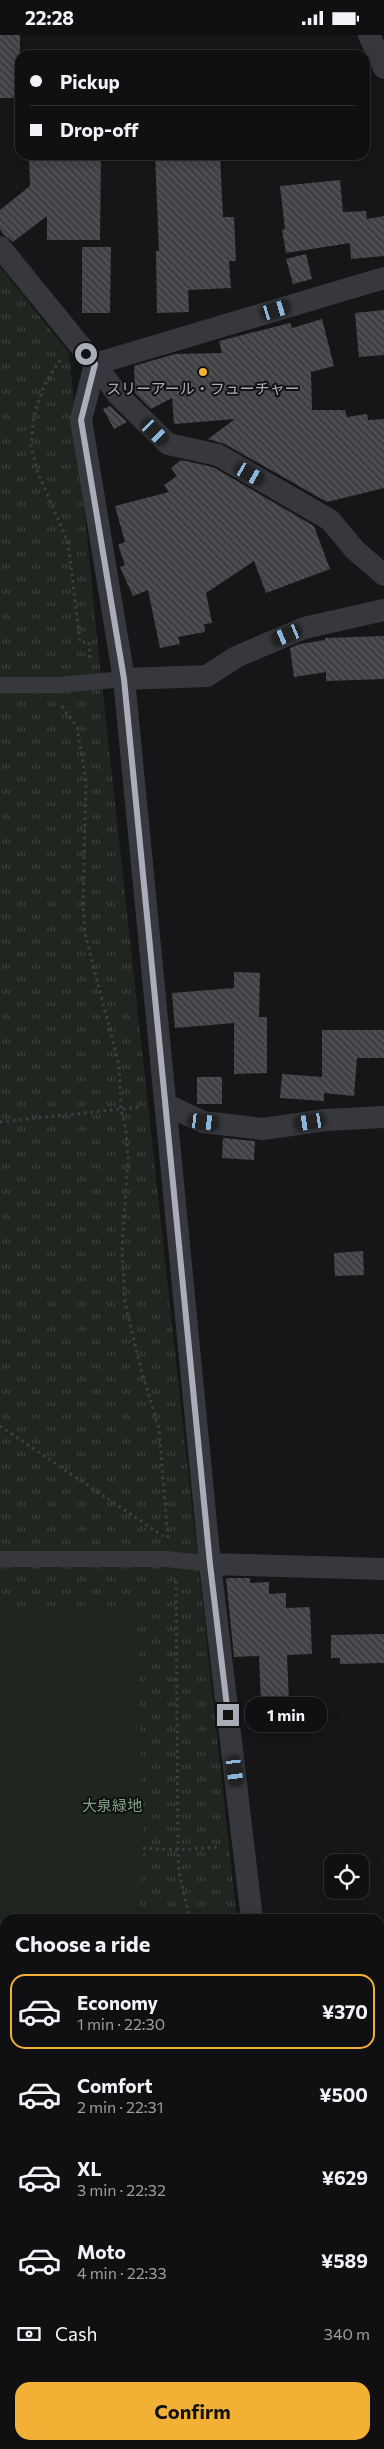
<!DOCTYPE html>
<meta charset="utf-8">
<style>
body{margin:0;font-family:Commissioner,"Noto Sans JP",sans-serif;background:#1e1e20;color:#f1f3f6;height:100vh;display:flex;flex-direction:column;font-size:19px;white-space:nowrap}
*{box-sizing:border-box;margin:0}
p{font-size:16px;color:#9c9d9f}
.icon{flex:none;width:28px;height:28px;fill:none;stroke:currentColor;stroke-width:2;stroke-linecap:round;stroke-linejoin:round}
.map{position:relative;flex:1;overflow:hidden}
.side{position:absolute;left:0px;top:1879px;width:385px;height:536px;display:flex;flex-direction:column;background:#101012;border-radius:15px 15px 0 0;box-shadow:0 2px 12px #0003,0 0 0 1px #303032}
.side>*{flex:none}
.hud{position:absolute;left:15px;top:15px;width:355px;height:110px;border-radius:15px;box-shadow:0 2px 12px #0003,0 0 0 1px #303032;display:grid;align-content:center;height:110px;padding:0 15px;background:#101012}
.controls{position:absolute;left:324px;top:1819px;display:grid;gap:10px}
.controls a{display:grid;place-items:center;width:45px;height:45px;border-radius:10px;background:#101012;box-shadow:0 2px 12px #0003,0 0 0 1px #303032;font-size:25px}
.end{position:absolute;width:22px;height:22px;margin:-11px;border:6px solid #a8adb8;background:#111;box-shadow:0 0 0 2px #111}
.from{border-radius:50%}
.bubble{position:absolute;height:35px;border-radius:15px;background:#101012;box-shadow:0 2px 12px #0003,0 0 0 1px #303032;font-size:16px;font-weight:700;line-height:35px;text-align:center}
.car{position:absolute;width:15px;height:30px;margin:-15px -8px;border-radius:6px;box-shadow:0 0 4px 1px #0007;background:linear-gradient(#222 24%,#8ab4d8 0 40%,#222 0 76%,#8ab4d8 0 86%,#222 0)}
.hud b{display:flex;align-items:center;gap:18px;height:48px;font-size:19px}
.hud b+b{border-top:1px solid #303032}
.hud i{width:12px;height:12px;background:#f1f3f6}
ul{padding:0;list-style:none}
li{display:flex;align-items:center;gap:15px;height:75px;margin:0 10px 8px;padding:0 5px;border:2px solid transparent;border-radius:15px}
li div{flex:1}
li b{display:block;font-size:19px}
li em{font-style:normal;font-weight:700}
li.active{border-color:#f2b134}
li>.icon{width:45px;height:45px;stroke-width:1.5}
h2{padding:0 15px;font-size:22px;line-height:60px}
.pay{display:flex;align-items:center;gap:12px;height:55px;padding:0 15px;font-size:19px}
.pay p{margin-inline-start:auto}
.primary-button{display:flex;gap:10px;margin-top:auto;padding:10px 15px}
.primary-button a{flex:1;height:58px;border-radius:15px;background:#f2b134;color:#111;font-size:20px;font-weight:700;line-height:58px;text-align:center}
.status{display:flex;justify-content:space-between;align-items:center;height:35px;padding:0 25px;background:#101012;direction:ltr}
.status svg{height:14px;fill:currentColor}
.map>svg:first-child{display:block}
.grass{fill:url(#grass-tufts)}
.garden{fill:#1e261f}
.building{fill:url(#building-back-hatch)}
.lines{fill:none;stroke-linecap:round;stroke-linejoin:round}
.path{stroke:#3d3f44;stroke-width:3;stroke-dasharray:2.5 4;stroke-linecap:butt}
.pedestrian{stroke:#37383d;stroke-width:16}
.minor{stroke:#37383d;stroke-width:22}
.route{stroke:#a8adb8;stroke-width:6}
.poi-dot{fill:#f2b134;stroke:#111113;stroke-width:2}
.labels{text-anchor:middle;stroke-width:4;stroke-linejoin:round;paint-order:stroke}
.poi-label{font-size:15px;fill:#a8adb8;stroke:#111113}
.park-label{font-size:15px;fill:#7fa381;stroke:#111113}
</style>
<div class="status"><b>22:28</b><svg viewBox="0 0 49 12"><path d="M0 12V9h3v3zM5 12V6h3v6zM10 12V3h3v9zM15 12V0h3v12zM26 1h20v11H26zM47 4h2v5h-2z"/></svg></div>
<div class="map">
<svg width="384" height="2414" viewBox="0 0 384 2414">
<defs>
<pattern id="grass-tufts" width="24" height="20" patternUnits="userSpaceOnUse" patternTransform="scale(1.25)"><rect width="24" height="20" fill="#1e261f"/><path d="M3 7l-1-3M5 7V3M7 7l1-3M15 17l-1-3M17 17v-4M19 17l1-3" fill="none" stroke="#3c433d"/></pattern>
<pattern id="building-back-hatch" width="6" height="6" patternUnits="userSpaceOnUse" patternTransform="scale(1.25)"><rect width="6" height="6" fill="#404145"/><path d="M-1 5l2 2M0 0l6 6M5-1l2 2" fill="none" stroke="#595a5e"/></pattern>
</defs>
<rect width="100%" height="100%" fill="#161618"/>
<!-- grass -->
<path class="grass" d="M 0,232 L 69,318 L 98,612 L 237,1884 L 5,1884 L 5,2410 L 283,2410 L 283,2414 L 0,2414 Z"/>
<!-- garden -->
<path class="garden" d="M 137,1571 L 143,1813 L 139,1884 L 5,1884 L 5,2410 L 197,2410 L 197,2414 L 0,2414 L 0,1572 Z"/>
<!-- building -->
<path class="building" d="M 0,0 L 20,0 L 20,63 L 0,63 Z
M 29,120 L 101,120 L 100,205 L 47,205 L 47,181 L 13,207 L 4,200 L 0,194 L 0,175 L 30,151 Z
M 155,120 L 220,120 L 223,182 L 234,182 L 236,226 L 229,226 L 231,253 L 188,255 L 189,277 L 157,278 L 156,216 L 159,216 Z
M 340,145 L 343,177 L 366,176 L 367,184 L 384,181 L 384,221 L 351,224 L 350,208 L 286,218 L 282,195 L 285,194 L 280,151 Z
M 82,212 L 111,212 L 110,278 L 82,278 Z
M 306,219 L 312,244 L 293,249 L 286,224 Z
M 384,275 L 384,320 L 359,322 L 355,278 Z
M 322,284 L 334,331 L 311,337 L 312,375 L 345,375 L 347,382 L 367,379 L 368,385 L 384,384 L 384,453 L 327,467 L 225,409 L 208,404 L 235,384 L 174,389 L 172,363 L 151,374 L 135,358 L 134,331 L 175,319 L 222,318 L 219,306 L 290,288 L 292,293 Z
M 110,371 L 127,387 L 114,394 L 103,374 Z
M 181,425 L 213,432 L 314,491 L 330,534 L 266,558 L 254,526 L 206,558 L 212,588 L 204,589 L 205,597 L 178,602 L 180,609 L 160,613 L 148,555 L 133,561 L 120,532 L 125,530 L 118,510 L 125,507 L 115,471 L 169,457 L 164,450 L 177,441 L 171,433 Z
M 384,601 L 384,644 L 326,646 L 326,637 L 294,642 L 290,613 L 300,609 L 325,605 L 325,603 Z
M 234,937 L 260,938 L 259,982 L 267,982 L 267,1038 L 234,1039 L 234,988 L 175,993 L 172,958 L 234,953 Z
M 322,995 L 384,995 L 384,1023 L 357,1023 L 354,1061 L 324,1058 L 324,1066 L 280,1063 L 282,1039 L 322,1042 Z
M 197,1042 L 222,1042 L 222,1069 L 197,1069 Z
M 223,1103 L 255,1106 L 254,1125 L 222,1123 Z
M 363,1216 L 364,1240 L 335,1241 L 334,1218 Z
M 226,1543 L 250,1543 L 250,1548 L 269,1547 L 269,1559 L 286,1558 L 286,1573 L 310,1572 L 312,1619 L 287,1620 L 289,1666 L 261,1667 L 259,1621 L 234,1622 Z
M 384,1599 L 384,1628 L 340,1629 L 340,1623 L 331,1623 L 331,1600 Z"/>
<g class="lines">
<!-- path -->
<path class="path" d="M 60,325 L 44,351 L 34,380 L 31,411 L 38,438 L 68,507 L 80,607 L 89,607 L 90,627
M 62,671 L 77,692 L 86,746 L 83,869 L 85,899 L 119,1030 L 121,1074 L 126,1096 L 128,1123 L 122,1214 L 125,1267 L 139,1327 L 159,1394 L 168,1504
M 0,1087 L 141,1072
M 0,1391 L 163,1501
M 176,1546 L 178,1815 L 179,1838 L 190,1884
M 143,1813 L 178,1815 L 218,1812"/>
<!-- pedestrian -->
<path class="pedestrian" d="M 0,650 L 59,650 L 124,644
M 0,1524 L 167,1524 L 210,1529"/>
<!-- minor -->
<path class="minor" d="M 369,0 L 384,33
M 0,212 L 95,329 L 81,385 L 124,644 L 210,1529 L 252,1884
M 384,243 L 95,329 L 118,360 L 168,409 L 218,420 L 330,485 L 355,515 L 384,540
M 124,644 L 207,641 L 236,622 L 304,593 L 384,575
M 167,1070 L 203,1087 L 263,1094 L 326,1085 L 384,1082
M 210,1529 L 384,1534
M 380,2020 L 384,2020
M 298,2410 L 298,2414"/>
</g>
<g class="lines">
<!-- route -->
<path class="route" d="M 86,319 L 95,329 L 81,385 L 124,644 L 210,1529 L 228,1680"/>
</g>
<!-- markers -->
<circle class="poi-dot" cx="203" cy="337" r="5"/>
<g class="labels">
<!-- poi labels -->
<g class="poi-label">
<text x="203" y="359">スリーアール・フューチャー</text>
</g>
<!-- park labels -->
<g class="park-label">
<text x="112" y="1776">大泉緑地</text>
</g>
</g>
</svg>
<div class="controls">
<a><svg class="icon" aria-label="locate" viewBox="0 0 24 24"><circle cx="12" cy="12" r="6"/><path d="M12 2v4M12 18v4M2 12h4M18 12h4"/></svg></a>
</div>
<i class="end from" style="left:86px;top:319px"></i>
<i class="end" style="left:228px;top:1680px"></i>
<div class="bubble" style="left:245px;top:1662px;width:82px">1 min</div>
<i class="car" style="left:276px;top:275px;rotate:73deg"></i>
<i class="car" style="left:155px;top:397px;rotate:135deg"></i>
<i class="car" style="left:250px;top:439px;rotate:120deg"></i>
<i class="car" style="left:287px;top:600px;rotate:247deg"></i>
<i class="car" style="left:204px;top:1087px;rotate:97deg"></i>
<i class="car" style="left:310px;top:1087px;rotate:261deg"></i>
<i class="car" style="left:235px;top:1736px;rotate:173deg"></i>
<div class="hud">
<b><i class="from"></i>Pickup</b>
<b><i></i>Drop-off</b>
</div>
<section class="side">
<h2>Choose a ride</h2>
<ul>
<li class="active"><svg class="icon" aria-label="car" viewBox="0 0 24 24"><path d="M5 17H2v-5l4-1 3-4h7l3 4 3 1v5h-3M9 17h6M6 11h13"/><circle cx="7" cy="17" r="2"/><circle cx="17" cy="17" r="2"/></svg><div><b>Economy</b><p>1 min · 22:30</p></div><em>¥370</em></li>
<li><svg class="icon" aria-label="car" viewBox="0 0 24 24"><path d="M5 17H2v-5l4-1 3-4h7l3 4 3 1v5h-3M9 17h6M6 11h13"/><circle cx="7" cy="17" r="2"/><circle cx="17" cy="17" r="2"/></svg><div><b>Comfort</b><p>2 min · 22:31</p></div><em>¥500</em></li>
<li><svg class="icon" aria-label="car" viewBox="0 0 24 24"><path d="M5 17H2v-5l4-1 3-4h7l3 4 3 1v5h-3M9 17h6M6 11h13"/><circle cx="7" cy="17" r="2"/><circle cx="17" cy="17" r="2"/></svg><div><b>XL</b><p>3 min · 22:32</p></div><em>¥629</em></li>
<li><svg class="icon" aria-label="car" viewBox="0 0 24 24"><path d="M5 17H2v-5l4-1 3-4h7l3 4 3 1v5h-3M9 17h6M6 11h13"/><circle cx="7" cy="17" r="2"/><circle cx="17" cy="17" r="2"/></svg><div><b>Moto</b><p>4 min · 22:33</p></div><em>¥589</em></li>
</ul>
<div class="pay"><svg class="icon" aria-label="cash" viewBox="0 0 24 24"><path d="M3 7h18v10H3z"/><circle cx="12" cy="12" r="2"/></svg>Cash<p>340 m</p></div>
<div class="primary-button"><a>Confirm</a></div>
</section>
</div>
